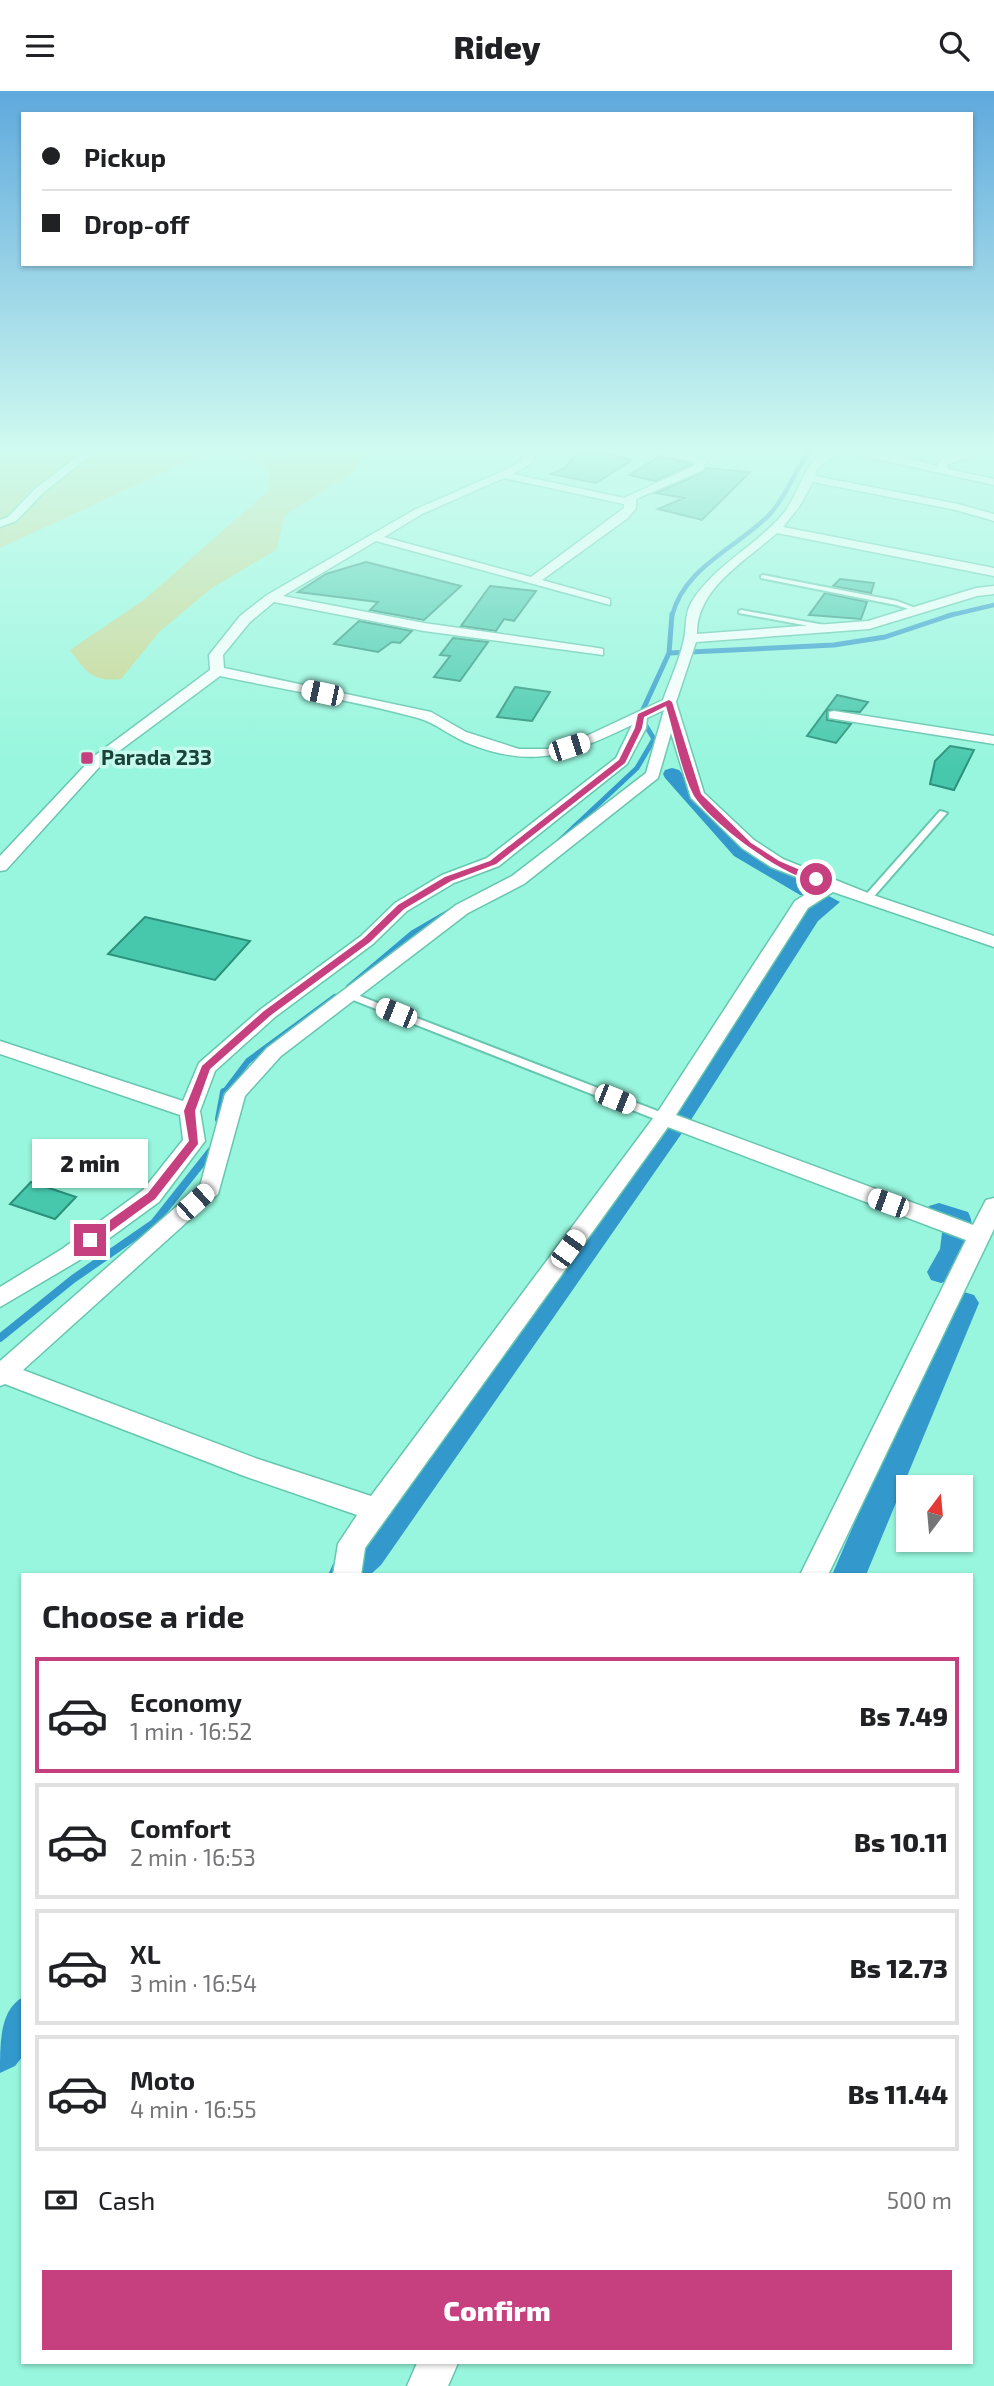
<!DOCTYPE html>
<meta charset="utf-8">
<style>
body{margin:0;font-family:"Exo 2",sans-serif;background:#f2f2f2;color:#202124;height:100vh;display:flex;flex-direction:column;font-size:26px;white-space:nowrap}
*{box-sizing:border-box;margin:0}
p{font-size:23px;color:#757577}
.icon{flex:none;width:38px;height:38px;fill:none;stroke:currentColor;stroke-width:2;stroke-linecap:round;stroke-linejoin:round}
.map{position:relative;flex:1;overflow:hidden}
.details{position:absolute;left:21px;top:1482px;width:952px;height:791px;display:flex;flex-direction:column;background:#fff;border-radius:0px;box-shadow:0 2px 5px #0004}
.details>*{flex:none}
.banner{position:absolute;left:21px;top:21px;width:952px;height:154px;border-radius:0px;box-shadow:0 2px 5px #0004;display:grid;align-content:center;height:154px;padding:0 21px;background:#fff}
.needle{width:46px;rotate:16deg}
.controls{position:absolute;left:896px;top:1384px;display:grid;gap:14px}
.controls a{display:grid;place-items:center;width:77px;height:77px;border-radius:0px;background:#fff;box-shadow:0 2px 5px #0004;font-size:35px}
.end{position:absolute;width:32px;height:32px;margin:-16px;border:9px solid #c63f7f;background:#fff;box-shadow:0 0 0 4px #fff}
.from{border-radius:50%}
.bubble{position:absolute;height:49px;border-radius:0px;background:#fff;box-shadow:0 2px 5px #0004;font-size:23px;font-weight:800;line-height:49px;text-align:center}
.car{position:absolute;width:21px;height:42px;margin:-21px -10px;border-radius:9px;box-shadow:0 0 5px 2px #0007;background:linear-gradient(#fff 24%,#345 0 40%,#fff 0 76%,#345 0 86%,#fff 0)}
.banner b{display:flex;align-items:center;gap:24px;height:66px;font-size:26px}
.banner b+b{border-top:2px solid #e0e0e0}
.banner i{width:18px;height:18px;background:#202124}
ul{padding:0;list-style:none}
li{display:flex;align-items:center;gap:21px;height:116px;margin:0 14px 10px;padding:0 7px;border:4px solid #e0e0e0;border-radius:0px}
li div{flex:1}
li b{display:block;font-size:26px}
li em{font-style:normal;font-weight:800}
li.selected{border-color:#c63f7f}
li>.icon{width:63px;height:63px;stroke-width:1.5}
h2{padding:0 21px;font-size:32px;line-height:84px}
.pay{display:flex;align-items:center;gap:18px;height:77px;padding:0 21px;font-size:26px}
.pay p{margin-inline-start:auto}
.button{display:flex;gap:14px;margin-top:auto;padding:14px 21px}
.button a{flex:1;height:80px;border-radius:0px;background:#c63f7f;color:#fff;font-size:28px;font-weight:800;line-height:80px;text-align:center}
header{display:flex;justify-content:space-between;align-items:center;height:91px;padding:0 21px;background:#fff;font-size:32px;font-weight:800}
.map>svg:first-child{display:block}
.green{fill:#cad590}
.lines{fill:none;stroke-linecap:round;stroke-linejoin:round}
.stream-far3{stroke:#3399cd;stroke-width:4.5}
.stream-far2{stroke:#3399cd;stroke-width:5}
.stream-far1{stroke:#3399cd;stroke-width:6}
.stream{stroke:#3399cd;stroke-width:8}
.canal{fill:#3399cd;fill-rule:evenodd}
.building{fill:#47c8ac;stroke:#2b917b;stroke-width:2}
.service-casing{stroke:#66c6af;stroke-width:4}
.minor-casing{stroke:#66c6af;stroke-width:3}
.service{fill:#fff;fill-rule:evenodd}
.minor{fill:#fff;fill-rule:evenodd}
.route{fill:#c63f7f}
.poi-dot{fill:#c63f7f;stroke:#c5fbec;stroke-width:2.5}
.labels{text-anchor:middle;stroke-width:7;stroke-linejoin:round;paint-order:stroke}
.far-poi-label{font-size:21px;font-weight:bold;fill:#194238;stroke:#c5fbec;text-anchor:start}
</style>
<header><svg class="icon" aria-label="menu" viewBox="0 0 24 24"><path d="M4 6h16M4 12h16M4 18h16"/></svg>Ridey<svg class="icon" aria-label="search" viewBox="0 0 24 24"><circle cx="10" cy="10" r="6"/><path d="M15 15l6 6"/></svg></header>
<div class="map">
<svg width="994" height="2295" viewBox="0 0 994 2295">
<rect width="100%" height="100%" fill="#97f6dd"/>
<!-- green -->
<path class="green" d="M 0,356 L 219,356 L 0,457 Z
M 228,356 L 265,356 L 286,368 L 303,356 L 391,356 L 360,370 L 351,383 L 285,424 L 276,459 L 212,497 L 160,540 L 121,588 C 92,591 87,582 70,559 L 145,508 L 268,400 L 270,380 L 248,363 Z"/>
<g class="lines">
<!-- stream-far3 -->
<path class="stream-far3" d="M 672,525 C 684,476 737,457 769,424 C 789,404 794,375 815,356
M 947,525 L 994,514"/>
<!-- stream-far2 -->
<path class="stream-far2" d="M 669,562 L 672,523
M 574,736 L 637,677 L 654,648 L 640,625 L 669,562 L 834,554 L 885,546 L 954,523"/>
<!-- stream-far1 -->
<path class="stream-far1" d="M 560,750 L 576,735
M 349,896 L 413,842 L 456,817
M 223,1003 L 248,970 L 335,906"/>
<!-- stream -->
<path class="stream" d="M 219,1028 L 224,1001
M 0,1247 L 73,1188 L 154,1132 L 215,1055"/>
<!-- canal -->
<path class="canal" d="M 672,677 L 679,679 L 748,757 L 816,794 L 819,799 L 816,804 L 800,804 L 734,765 L 665,687 L 663,683 L 665,679 Z
M 825,803 L 840,811 L 818,830 L 689,1032 L 381,1474 L 370,1484 L 328,1484 L 333,1473 L 357,1452 L 671,1020 L 802,821 L 816,811 L 817,804 Z
M 939,1112 L 968,1121 C 980,1142 962,1170 951,1189 L 941,1192 L 931,1189 L 927,1181 L 940,1158 L 943,1134 L 929,1129 L 925,1122 L 929,1115 Z
M 964,1201 L 974,1204 L 979,1212 L 866,1484 L 832,1484 L 949,1212 L 954,1204 Z
M 23,1906 L 23,1965 L 15,1975 L 0,1982 C 0,1950 0,1919 23,1906 Z"/>
</g>
<!-- building -->
<path class="building" d="M 582,356 L 610,356 L 605,363 L 632,369 L 596,392 L 551,383 L 565,377 Z
M 660,365 L 692,373 L 655,390 L 629,384 Z
M 706,377 L 750,381 L 702,429 L 658,418 L 684,407 L 656,402 L 704,381 Z
M 366,471 L 461,495 L 424,529 L 370,519 L 378,511 L 298,501 L 326,483 Z
M 840,488 L 874,492 L 871,502 L 833,495 Z
M 490,495 L 536,500 L 514,530 L 504,528 L 496,540 L 461,535 Z
M 825,502 L 867,511 L 861,528 L 809,524 Z
M 359,530 L 412,540 L 400,552 L 392,551 L 378,561 L 334,553 Z
M 453,547 L 488,551 L 460,590 L 434,586 L 450,565 L 440,564 Z
M 515,596 L 550,601 L 532,630 L 497,626 Z
M 837,604 L 868,611 L 860,621 L 827,619 L 827,629 L 851,633 L 836,652 L 807,645 Z
M 950,655 L 974,659 L 954,699 L 930,693 L 935,670 Z
M 145,826 L 250,850 L 215,889 L 108,863 Z
M 31,1091 L 76,1106 L 55,1128 L 10,1113 Z"/>
<g class="lines">
<defs>
<path id="service" d="M 763,484 L 897,510 L 921,519 L 918,521 L 896,514 L 761,487 L 761,485 Z
M 741,519 L 830,535 L 834,537 L 830,539 L 739,522 L 739,520 Z
M 940,720 L 947,722 L 870,810 L 864,810 L 862,808 Z
M 347,900 L 668,1024 L 670,1027 L 668,1030 L 660,1030 L 343,905 L 343,901 Z"/>
<path id="minor" d="M 90,356 L 101,356 L 44,401 L 16,430 L 0,436 L 0,429 L 8,426 L 36,397 Z
M 528,356 L 538,356 L 531,373 L 513,383 L 624,407 L 694,375 L 696,371 L 632,356 L 652,356 L 707,369 L 703,379 L 636,408 L 636,417 L 628,427 L 542,489 L 610,508 L 610,514 L 376,450 L 283,505 L 424,532 L 598,557 L 603,558 L 603,564 L 424,540 L 274,511 L 250,531 L 223,564 L 224,577 L 431,621 L 466,641 L 519,658 L 550,658 L 582,647 L 663,609 C 670,589 680,568 684,548 C 687,535 684,525 691,512 C 714,474 755,456 783,423 C 801,401 803,368 832,356 C 851,349 915,370 937,375 C 941,360 978,355 993,356 L 947,374 L 948,378 L 994,388 L 994,394 L 841,360 L 817,377 L 815,385 L 958,413 L 994,423 L 994,430 L 956,419 L 813,391 L 799,416 L 783,436 L 994,477 L 994,485 L 777,442 C 747,469 696,497 697,543 L 868,530 L 976,497 L 994,495 L 994,503 L 977,505 L 869,538 L 696,551 L 676,611 L 704,702 L 754,749 L 783,768 L 873,804 L 994,845 L 994,856 L 833,801 L 808,817 L 676,1024 L 973,1134 L 986,1109 L 994,1107 L 994,1138 L 828,1484 L 800,1484 L 966,1149 L 668,1036 L 365,1457 L 361,1484 L 333,1484 L 338,1453 L 357,1424 L 244,1385 L 5,1293 L 0,1295 L 0,1270 L 200,1095 L 225,1003 L 267,957 L 456,814 L 512,785 L 646,682 L 664,619 L 647,627 L 646,637 L 627,673 L 499,775 L 454,792 L 407,820 L 373,853 L 275,926 L 215,980 L 200,1020 L 205,1050 L 159,1111 L 78,1170 L 0,1216 L 0,1196 L 62,1158 L 143,1099 L 183,1049 L 180,1024 L 0,963 L 0,950 L 183,1010 L 199,972 L 261,918 L 361,845 L 395,812 L 442,784 L 487,767 L 616,667 L 632,634 C 569,664 532,679 465,651 C 449,644 434,631 418,627 C 353,609 285,599 220,585 L 103,672 L 6,779 L 0,780 L 0,765 L 93,666 L 210,579 L 209,564 L 240,525 L 267,504 L 414,419 L 512,376 L 522,369 ZM 504,387 L 624,413 L 624,417 L 531,486 L 384,446 L 422,423 ZM 671,642 L 691,707 L 742,757 L 771,776 L 819,795 L 795,810 L 657,1022 L 371,1405 L 258,1368 L 23,1279 L 218,1103 L 245,1005 L 281,965 L 468,822 L 524,793 L 658,687 Z
M 834,620 L 994,645 L 994,653 L 829,627 L 829,621 Z
M 417,2272 L 458,2272 L 448,2295 L 407,2295 Z"/>
</defs>
<!-- service casing -->
<use href="#service" class="service-casing"/>
<!-- minor casing -->
<use href="#minor" class="minor-casing"/>
<!-- service -->
<use href="#service" class="service"/>
<!-- minor -->
<use href="#minor" class="minor"/>
</g>
<!-- sky -->
<linearGradient id="sky" x2="0" y2="1"><stop stop-color="#5fa9dd"/><stop offset="0.53" stop-color="#d0fbf0"/><stop offset="1" stop-color="#d0fbf0" stop-opacity="0"/></linearGradient>
<rect width="994" height="677" fill="url(#sky)"/>
<!-- route -->
<path class="route" d="M 669,609 L 672,611 L 701,703 L 751,752 L 779,770 L 819,787 L 819,790 C 789,791 707,729 693,703 C 681,679 674,641 666,615 L 644,626 L 642,637 L 625,672 L 496,773 L 451,790 L 404,818 L 370,851 L 271,924 L 210,978 L 195,1020 L 198,1053 L 155,1108 L 95,1152 L 86,1152 L 86,1146 L 148,1102 L 189,1050 L 184,1020 L 202,975 L 264,920 L 364,847 L 398,814 L 445,786 L 490,770 L 619,669 L 635,637 L 638,623 Z"/>
<!-- markers -->
<rect class="poi-dot" x="80" y="660" width="14" height="14" rx="3.5"/>
<g class="labels">
<!-- far-poi labels -->
<g class="far-poi-label">
<text x="101" y="674">Parada 233</text>
</g>
</g>
</svg>
<div class="controls">
<a><svg class="needle" viewBox="-14 -14 28 28"><path d="M0-13l5 13h-10z" fill="#e53935"/><path d="M0 13l5-13h-10z" fill="#757577"/></svg></a>
</div>
<i class="end from" style="left:816px;top:788px"></i>
<i class="end" style="left:90px;top:1149px"></i>
<div class="bubble" style="left:32px;top:1048px;width:116px">2 min</div>
<i class="car" style="left:322px;top:602px;rotate:282deg"></i>
<i class="car" style="left:569px;top:656px;rotate:72deg"></i>
<i class="car" style="left:396px;top:922px;rotate:292deg"></i>
<i class="car" style="left:615px;top:1008px;rotate:112deg"></i>
<i class="car" style="left:195px;top:1111px;rotate:48deg"></i>
<i class="car" style="left:888px;top:1112px;rotate:290deg"></i>
<i class="car" style="left:568px;top:1158px;rotate:36deg"></i>
<div class="banner">
<b><i class="from"></i>Pickup</b>
<b><i></i>Drop-off</b>
</div>
<section class="details">
<h2>Choose a ride</h2>
<ul>
<li class="selected"><svg class="icon" aria-label="car" viewBox="0 0 24 24"><path d="M5 17H2v-5l4-1 3-4h7l3 4 3 1v5h-3M9 17h6M6 11h13"/><circle cx="7" cy="17" r="2"/><circle cx="17" cy="17" r="2"/></svg><div><b>Economy</b><p>1 min · 16:52</p></div><em>Bs 7.49</em></li>
<li><svg class="icon" aria-label="car" viewBox="0 0 24 24"><path d="M5 17H2v-5l4-1 3-4h7l3 4 3 1v5h-3M9 17h6M6 11h13"/><circle cx="7" cy="17" r="2"/><circle cx="17" cy="17" r="2"/></svg><div><b>Comfort</b><p>2 min · 16:53</p></div><em>Bs 10.11</em></li>
<li><svg class="icon" aria-label="car" viewBox="0 0 24 24"><path d="M5 17H2v-5l4-1 3-4h7l3 4 3 1v5h-3M9 17h6M6 11h13"/><circle cx="7" cy="17" r="2"/><circle cx="17" cy="17" r="2"/></svg><div><b>XL</b><p>3 min · 16:54</p></div><em>Bs 12.73</em></li>
<li><svg class="icon" aria-label="car" viewBox="0 0 24 24"><path d="M5 17H2v-5l4-1 3-4h7l3 4 3 1v5h-3M9 17h6M6 11h13"/><circle cx="7" cy="17" r="2"/><circle cx="17" cy="17" r="2"/></svg><div><b>Moto</b><p>4 min · 16:55</p></div><em>Bs 11.44</em></li>
</ul>
<div class="pay"><svg class="icon" aria-label="cash" viewBox="0 0 24 24"><path d="M3 7h18v10H3z"/><circle cx="12" cy="12" r="2"/></svg>Cash<p>500 m</p></div>
<div class="button"><a>Confirm</a></div>
</section>
</div>
